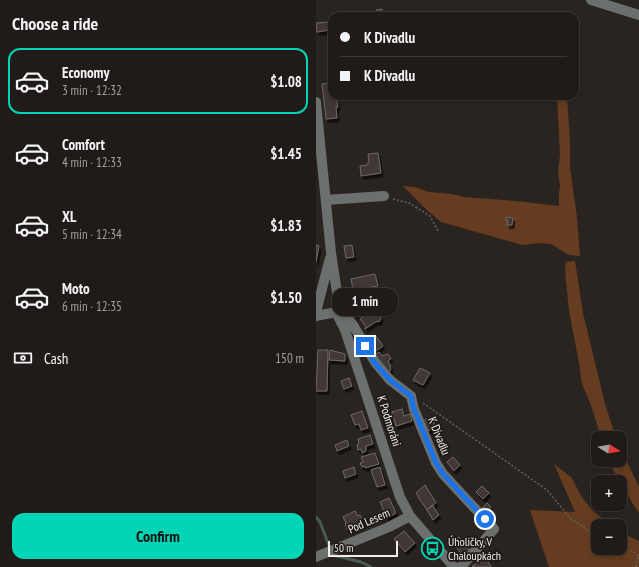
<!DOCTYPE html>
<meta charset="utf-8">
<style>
body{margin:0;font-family:"PT Sans Narrow",sans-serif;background:#282421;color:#f1f3f6;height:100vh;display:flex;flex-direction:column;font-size:15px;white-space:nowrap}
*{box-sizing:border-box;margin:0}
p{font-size:13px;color:#a2a1a2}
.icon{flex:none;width:22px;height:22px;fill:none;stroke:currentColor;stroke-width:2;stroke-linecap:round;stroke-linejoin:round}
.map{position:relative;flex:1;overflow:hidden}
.sheet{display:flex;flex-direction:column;background:#201b18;width:316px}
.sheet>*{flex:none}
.top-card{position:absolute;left:12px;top:12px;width:251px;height:88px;border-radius:12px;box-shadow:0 2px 6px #0003,0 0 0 1px #3d3937;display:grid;align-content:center;height:88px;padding:0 12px;background:#201b18}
.needle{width:26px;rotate:101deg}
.controls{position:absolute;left:275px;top:431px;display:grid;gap:8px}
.controls a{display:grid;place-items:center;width:36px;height:36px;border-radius:8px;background:#201b18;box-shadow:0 2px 6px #0003,0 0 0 1px #3d3937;font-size:20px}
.scale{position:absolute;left:12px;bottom:10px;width:70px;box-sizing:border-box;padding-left:4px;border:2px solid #f1edea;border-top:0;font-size:11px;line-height:14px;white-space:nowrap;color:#f1edea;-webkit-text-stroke:3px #201a17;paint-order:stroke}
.end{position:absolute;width:18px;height:18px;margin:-9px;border:5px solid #1a73e8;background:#fff;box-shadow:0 0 0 2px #fff}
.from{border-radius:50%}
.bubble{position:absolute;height:28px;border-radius:12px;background:#201b18;box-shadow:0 2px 6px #0003,0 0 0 1px #3d3937;font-size:13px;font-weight:600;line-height:28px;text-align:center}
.top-card b{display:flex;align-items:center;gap:14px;height:38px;font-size:15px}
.top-card b+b{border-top:1px solid #3d3937}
.top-card i{width:10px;height:10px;background:#f1f3f6}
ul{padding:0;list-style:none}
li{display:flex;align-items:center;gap:12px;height:66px;margin:0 8px 6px;padding:0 4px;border:2px solid transparent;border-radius:12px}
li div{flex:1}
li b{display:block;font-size:15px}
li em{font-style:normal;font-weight:600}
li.active{border-color:#01d5b6}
li>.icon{width:36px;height:36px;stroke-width:1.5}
h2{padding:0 12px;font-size:18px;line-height:48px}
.pay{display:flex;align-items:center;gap:10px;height:44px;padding:0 12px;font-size:15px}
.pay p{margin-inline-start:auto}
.cta{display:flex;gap:8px;margin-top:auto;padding:8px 12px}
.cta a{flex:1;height:46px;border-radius:12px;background:#01d5b6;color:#111;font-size:16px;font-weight:600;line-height:46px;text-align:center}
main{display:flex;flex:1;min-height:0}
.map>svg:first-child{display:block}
.green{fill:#653c1f}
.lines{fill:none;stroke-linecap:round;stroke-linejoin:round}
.stream{stroke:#485a55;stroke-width:3}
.building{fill:#3f3935;stroke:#6f6863;filter:url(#shadow)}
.path{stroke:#66615d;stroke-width:1.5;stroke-dasharray:2 2;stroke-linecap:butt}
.minor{stroke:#6b6f6e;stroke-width:10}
.route{stroke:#1a73e8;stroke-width:5}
.labels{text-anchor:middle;stroke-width:3.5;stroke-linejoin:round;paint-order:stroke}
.street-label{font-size:12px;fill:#f1edea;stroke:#201a17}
.poi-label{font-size:12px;fill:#f1edea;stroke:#201a17;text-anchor:start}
</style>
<main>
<section class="sheet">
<h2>Choose a ride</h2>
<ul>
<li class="active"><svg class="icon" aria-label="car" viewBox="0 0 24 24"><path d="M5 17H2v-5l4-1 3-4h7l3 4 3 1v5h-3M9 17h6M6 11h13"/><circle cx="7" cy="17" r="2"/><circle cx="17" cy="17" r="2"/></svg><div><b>Economy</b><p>3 min · 12:32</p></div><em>$1.08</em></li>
<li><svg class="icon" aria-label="car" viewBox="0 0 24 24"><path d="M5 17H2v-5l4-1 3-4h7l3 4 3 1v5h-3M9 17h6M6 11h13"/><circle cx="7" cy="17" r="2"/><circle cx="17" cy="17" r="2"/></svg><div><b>Comfort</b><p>4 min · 12:33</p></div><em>$1.45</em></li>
<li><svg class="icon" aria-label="car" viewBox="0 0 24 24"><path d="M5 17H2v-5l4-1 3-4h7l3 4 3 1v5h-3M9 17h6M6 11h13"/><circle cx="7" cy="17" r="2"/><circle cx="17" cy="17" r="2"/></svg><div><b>XL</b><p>5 min · 12:34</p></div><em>$1.83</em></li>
<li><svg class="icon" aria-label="car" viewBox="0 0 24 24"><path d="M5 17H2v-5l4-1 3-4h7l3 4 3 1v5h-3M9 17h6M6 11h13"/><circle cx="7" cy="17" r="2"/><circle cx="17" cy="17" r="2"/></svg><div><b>Moto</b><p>6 min · 12:35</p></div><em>$1.50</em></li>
</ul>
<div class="pay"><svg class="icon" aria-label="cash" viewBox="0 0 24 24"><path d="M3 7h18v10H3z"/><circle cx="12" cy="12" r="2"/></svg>Cash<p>150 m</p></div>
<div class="cta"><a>Confirm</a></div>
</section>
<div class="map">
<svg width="323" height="567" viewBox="0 0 323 567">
<defs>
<filter id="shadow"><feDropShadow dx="2" dy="3.5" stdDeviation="0" flood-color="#0009"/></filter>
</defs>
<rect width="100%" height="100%" fill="#2a2420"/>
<!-- green -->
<path class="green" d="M 241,96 L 251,96 L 254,143 L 254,166 L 261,218 L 264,256 L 253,255 L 235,244 L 222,243 L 206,245 L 125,222 L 111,210 L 87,186 L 99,187 L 113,192 L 136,194 L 148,197 L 200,201 L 243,206 L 243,194 L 244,185 L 242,173 L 244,155 Z
M 259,261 L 267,313 L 289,404 L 300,438 L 285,438 L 275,405 L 266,384 L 263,363 L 253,311 L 250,281 L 249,269 L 250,262 Z
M 304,447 L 323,487 L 323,513 L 315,501 L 307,484 L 297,470 L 293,460 L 304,460 Z
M 238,464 L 256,478 L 265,496 L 277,511 L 296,526 L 282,526 L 282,548 L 304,548 L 304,532 L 323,541 L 323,567 L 233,567 L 214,510 L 259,512 Z"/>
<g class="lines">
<!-- stream -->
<path class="stream" d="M 0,517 L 4,522 L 14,548
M 16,554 L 17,555 L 45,562 L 55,567"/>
</g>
<!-- building -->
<path class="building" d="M 66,9 L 67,16 L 60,16 L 60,10 Z
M 12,22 L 13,30 L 1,32 L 0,23 Z
M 16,83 L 16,96 L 20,96 L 22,107 L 20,107 L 21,118 L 10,119 L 6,84 Z
M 62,153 L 65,173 L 45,176 L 44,166 L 51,165 L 53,161 L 52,154 Z
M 190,217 L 197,218 L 196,225 L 191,225 L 192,220 L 190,220 Z
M 0,245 L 3,246 L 0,262 Z
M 36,245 L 38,257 L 30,258 L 28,246 Z
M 59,274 L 62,286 L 37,290 L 35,279 Z
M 42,307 L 45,310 L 40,315 L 37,312 Z
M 59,309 L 65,318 L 64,321 L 61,322 L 61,321 L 49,329 L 49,328 L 50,327 L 44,319 Z
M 59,335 L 67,346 L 57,353 L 49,342 Z
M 2,350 L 12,350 L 11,391 L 0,391 Z
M 14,350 L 29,354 L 29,361 L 13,360 Z
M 63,352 L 66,356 L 72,354 L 75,359 L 72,361 L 75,367 L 74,368 L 75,370 L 71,373 L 58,355 Z
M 104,368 L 114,373 L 107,385 L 97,380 Z
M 33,378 L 36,386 L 28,389 L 25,381 Z
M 86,409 L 88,416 L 94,414 L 96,421 L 80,426 L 76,412 Z
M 46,411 L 52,428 L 45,430 L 43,424 L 39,425 L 35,415 Z
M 115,417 L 120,427 L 112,431 L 107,421 Z
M 54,435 L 57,444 L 50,446 L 50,451 L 46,453 L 45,449 L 42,450 L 41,445 L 43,444 L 42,439 Z
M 31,440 L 33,446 L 21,451 L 19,445 Z
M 59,453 L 63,464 L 49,468 L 49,466 L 46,467 L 44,463 L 47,462 L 45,457 Z
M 137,457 L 144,465 L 138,471 L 131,462 Z
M 38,467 L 40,474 L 29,478 L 27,471 Z
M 64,467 L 69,485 L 61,487 L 55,470 Z
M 109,485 L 120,503 L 111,510 L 102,497 L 103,497 L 100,493 Z
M 166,486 L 173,493 L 167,499 L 160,492 Z
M 73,498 L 80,513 L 71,518 L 64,502 Z
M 171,503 L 175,507 L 169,513 L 165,509 Z
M 116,505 L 123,515 L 117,520 L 111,510 Z
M 39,511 L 42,516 L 44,515 L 46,518 L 43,519 L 45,522 L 31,529 L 29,524 L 30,523 L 27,517 Z
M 88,531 L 99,543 L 89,552 L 78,539 Z
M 143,537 L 147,542 L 148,541 L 151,544 L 149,545 L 154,550 L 147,556 L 136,542 Z
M 167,553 L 175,567 L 157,567 L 156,566 L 162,563 L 159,558 Z"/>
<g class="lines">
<!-- path -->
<path class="path" d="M 77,199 L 93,203 L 114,216 L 122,231
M 107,403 L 231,490 L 254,518 L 276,533 L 282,535
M 304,543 L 323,556
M 320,567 L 322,555"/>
<!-- minor -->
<path class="minor" d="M 275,0 L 323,15
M 0,102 L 15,253 L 22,299 L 20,312 L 29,330 L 84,497 L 94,516 L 138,567
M 10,200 L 68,196
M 0,312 L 14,258
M 20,312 L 30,316 L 37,325 L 59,362 L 74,380 L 95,396 L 98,409 L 120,463 L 127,474 L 178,529 L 145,567
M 0,316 L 20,312
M 0,557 L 73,527 L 94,516"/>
</g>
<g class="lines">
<!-- route -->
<path class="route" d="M 49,346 L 58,362 L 74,380 L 95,396 L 98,409 L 120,463 L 127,474 L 169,519"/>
</g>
<!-- icons -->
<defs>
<symbol id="bus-ring" viewBox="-11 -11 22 22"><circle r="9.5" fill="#201a17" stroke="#01d5b6" stroke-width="1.5"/><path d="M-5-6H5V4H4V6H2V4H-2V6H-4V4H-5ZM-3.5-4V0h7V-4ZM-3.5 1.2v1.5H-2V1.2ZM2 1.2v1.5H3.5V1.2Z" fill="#01d5b6"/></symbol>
</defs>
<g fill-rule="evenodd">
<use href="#bus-ring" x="104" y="536" width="25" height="25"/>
</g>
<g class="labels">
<!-- street labels -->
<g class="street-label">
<text transform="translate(73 421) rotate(72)" y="4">K Podmoráni</text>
<text transform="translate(123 436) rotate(68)" y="4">K Divadlu</text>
<text transform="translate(53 521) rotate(-24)" y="4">Pod Lesem</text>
</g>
<!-- poi labels -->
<g class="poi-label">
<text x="132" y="546">Úholičky, V<tspan x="132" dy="14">Chaloupkách</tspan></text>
</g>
</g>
</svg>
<div class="controls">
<a><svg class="needle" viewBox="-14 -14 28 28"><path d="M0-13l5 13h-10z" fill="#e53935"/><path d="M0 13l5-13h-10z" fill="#a2a1a2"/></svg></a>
<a>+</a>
<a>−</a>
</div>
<div class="scale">50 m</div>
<i class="end from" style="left:169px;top:519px"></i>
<i class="end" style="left:49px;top:346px"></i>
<div class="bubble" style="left:16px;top:288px;width:66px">1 min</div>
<div class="top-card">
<b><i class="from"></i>K Divadlu</b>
<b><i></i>K Divadlu</b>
</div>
</div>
</main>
